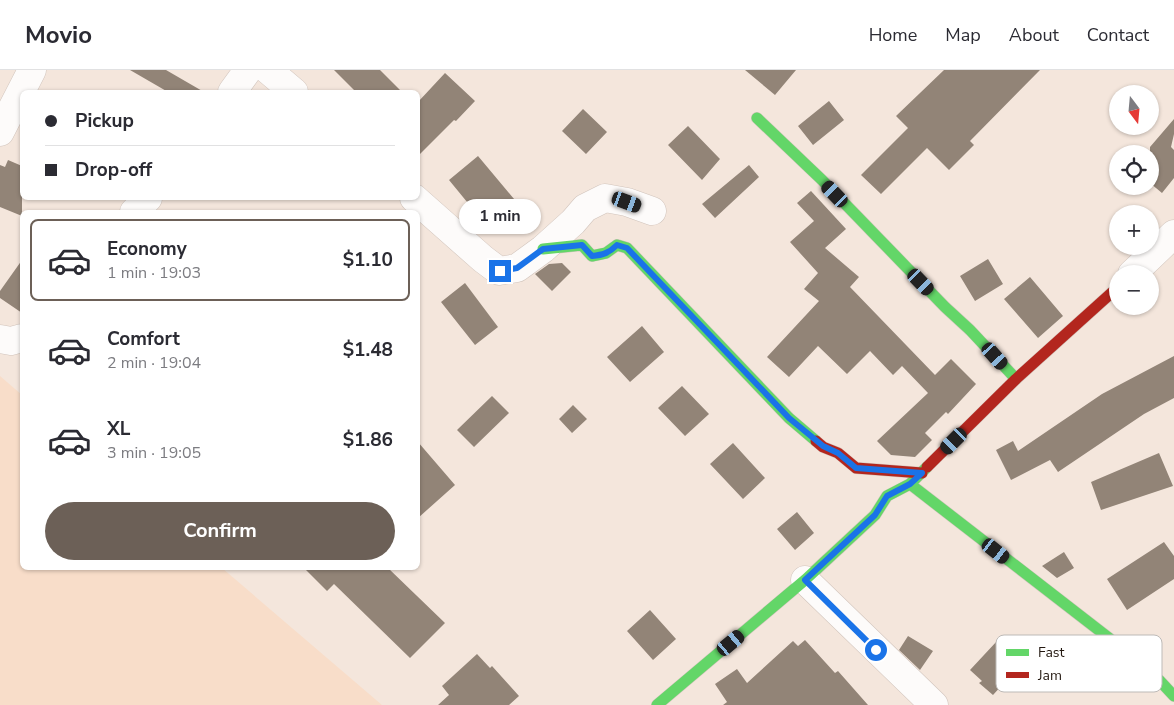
<!DOCTYPE html>
<meta charset="utf-8">
<style>
body{margin:0;font-family:"Nunito Sans",sans-serif;background:#f2f2f3;color:#2b2b33;height:100vh;display:flex;flex-direction:column;font-size:19px;white-space:nowrap}
*{box-sizing:border-box;margin:0}
p{font-size:16px;color:#7c7c81}
.icon{flex:none;width:28px;height:28px;fill:none;stroke:currentColor;stroke-width:2;stroke-linecap:round;stroke-linejoin:round}
.map{position:relative;flex:1;overflow:hidden}
.details{position:absolute;left:20px;top:140px;width:400px;height:360px;display:flex;flex-direction:column;background:#fff;border-radius:8px;box-shadow:0 1px 4px #0004}
.details>*{flex:none}
.banner{position:absolute;left:20px;top:20px;width:400px;height:110px;border-radius:8px;box-shadow:0 1px 4px #0004;display:grid;align-content:center;height:110px;padding:0 25px;background:#fff}
.needle{width:32px;rotate:164deg}
.controls{position:absolute;left:1109px;top:15px;display:grid;gap:10px}
.controls a{display:grid;place-items:center;width:50px;height:50px;border-radius:50%;background:#fff;box-shadow:0 1px 4px #0004;font-size:25px}
.end{position:absolute;width:22px;height:22px;margin:-11px;border:6px solid #1a73e8;background:#fff;box-shadow:0 0 0 2px #fff}
.from{border-radius:50%}
.bubble{position:absolute;height:35px;border-radius:18px;background:#fff;box-shadow:0 1px 4px #0004;font-size:16px;font-weight:700;line-height:35px;text-align:center}
.car{position:absolute;width:15px;height:30px;margin:-15px -8px;border-radius:6px;box-shadow:0 0 4px 1px #0007;background:linear-gradient(#222 24%,#8ab4d8 0 40%,#222 0 76%,#8ab4d8 0 86%,#222 0)}
.banner b{display:flex;align-items:center;gap:18px;height:48px;font-size:19px}
.banner b+b{border-top:1px solid #e1e1e2}
.banner i{width:12px;height:12px;background:#2b2b33}
ul{padding:9px 0 0;list-style:none}
li{display:flex;align-items:center;gap:15px;height:82px;margin:0 10px 8px;padding:0 15px;border:2px solid transparent;border-radius:8px}
li div{flex:1}
li b{display:block;font-size:19px}
li em{font-style:normal;font-weight:700}
li.active{border-color:#6c6057}
li>.icon{width:45px;height:45px;stroke-width:1.5}
.action{display:flex;gap:10px;margin-top:auto;padding:10px 25px}
.action a{flex:1;height:58px;border-radius:30px;background:#6c6057;color:#fff;font-size:20px;font-weight:700;line-height:58px;text-align:center}
header{display:flex;align-items:center;gap:30px;box-sizing:border-box;height:70px;padding:0 25px;background:#fff;border-bottom:1px solid #e1e1e2}
header strong{font-size:24px}
nav{display:flex;gap:28px;margin-inline-start:auto;font-size:18px}
.map>svg:first-child{display:block}
.built{fill:#f8ddc9}
.building{fill:#928477}
.lines{fill:none;stroke-linecap:round;stroke-linejoin:round}
.street-casing{stroke:#d1c4bc;stroke-width:29}
.fast-casing{stroke:#d1c4bc;stroke-width:12}
.jam-casing{stroke:#d1c4bc;stroke-width:12}
.street{stroke:#fdfbfa;stroke-width:28}
.fast{stroke:#63d668;stroke-width:11}
.jam{stroke:#b3261e;stroke-width:11}
.route{stroke:#1a73e8;stroke-width:6}
.key{fill:#fff;stroke:#bdbab7;stroke-width:1}
.key-label{font-size:14px;fill:#231810}
</style>
<header>
<strong>Movio</strong>
<nav><a>Home</a><a>Map</a><a>About</a><a>Contact</a></nav>
</header>
<div class="map">
<svg width="1174" height="635" viewBox="0 0 1174 635">
<rect width="100%" height="100%" fill="#f4e6dc"/>
<!-- built -->
<path class="built" d="M 0,306 L 22,325 L 22,498 L 222,498 L 382,635 L 0,635 Z"/>
<!-- building -->
<path class="building" d="M 130,0 L 166,0 L 204,22 L 168,22 Z
M 334,0 L 380,0 L 402,22 L 356,22 Z
M 745,0 L 796,0 L 775,25 Z
M 944,0 L 1040,0 L 970,71 L 974,75 L 949,100 L 927,78 L 881,124 L 861,105 L 908,58 L 896,46 Z
M 445,3 L 475,31 L 456,51 L 454,50 L 418,86 L 418,32 Z
M 829,31 L 844,50 L 813,75 L 798,56 Z
M 583,39 L 607,62 L 586,84 L 562,61 Z
M 1174,49 L 1174,64 L 1171,77 L 1174,80 L 1174,108 L 1162,123 L 1150,113 L 1150,77 Z
M 688,56 L 720,89 L 702,110 L 668,75 Z
M 478,86 L 519,135 L 490,160 L 449,110 Z
M 8,90 L 22,96 L 22,146 L 0,137 L 0,95 L 5,97 Z
M 749,95 L 759,107 L 715,148 L 702,134 Z
M 811,121 L 846,159 L 825,178 L 859,207 L 850,217 L 935,305 L 951,289 L 976,314 L 948,344 L 946,342 L 925,363 L 932,370 L 915,387 L 891,385 L 877,371 L 928,323 L 902,296 L 893,305 L 870,281 L 847,304 L 818,276 L 789,307 L 767,287 L 819,231 L 804,219 L 818,203 L 790,172 L 814,151 L 797,133 Z
M 988,189 L 1003,214 L 975,231 L 960,206 Z
M 22,190 L 22,243 L 0,228 L 0,221 Z
M 562,193 L 571,202 L 552,221 L 535,204 L 549,194 Z
M 1030,207 L 1063,246 L 1038,268 L 1004,229 Z
M 465,213 L 498,257 L 475,275 L 441,232 Z
M 642,256 L 664,282 L 630,312 L 607,287 Z
M 1174,286 L 1174,328 L 1144,344 L 1058,402 L 1050,390 L 1011,410 L 996,380 L 1013,371 L 1018,381 L 1102,324 Z
M 682,316 L 709,344 L 685,366 L 658,338 Z
M 492,326 L 509,343 L 474,377 L 457,360 Z
M 573,335 L 587,349 L 572,363 L 559,349 Z
M 418,372 L 455,415 L 418,448 Z
M 733,373 L 765,408 L 743,429 L 710,394 Z
M 1159,383 L 1173,416 L 1101,440 L 1091,412 Z
M 797,442 L 814,463 L 795,480 L 777,459 Z
M 1164,472 L 1174,486 L 1174,509 L 1127,540 L 1107,509 Z
M 1064,482 L 1074,498 L 1057,508 L 1042,496 Z
M 304,498 L 388,498 L 445,553 L 410,588 L 334,514 L 327,521 Z
M 650,540 L 676,569 L 653,590 L 627,561 Z
M 908,566 L 933,581 L 920,600 L 899,580 Z
M 805,570 L 835,603 L 838,601 L 868,635 L 723,635 L 727,632 L 715,614 L 737,599 L 747,613 L 793,571 L 798,576 Z
M 997,571 L 1022,593 L 993,625 L 979,613 L 982,611 L 970,600 Z
M 477,584 L 490,598 L 492,596 L 519,626 L 509,635 L 438,635 L 449,625 L 442,616 Z"/>
<g class="lines">
<defs>
<path id="street" d="M 268,0 L 294,22
M 232,22 L 248,0
M 0,62 L 32,0
M 414,128 L 483,189 L 499,201 L 517,198 L 543,179 L 573,152 L 585,138 L 605,128 L 627,132 L 652,141
M 134,142 L 148,128
M 1132,204 L 1174,164
M 0,269 L 11,271 L 22,268
M 805,510 L 934,635"/>
<path id="fast" d="M 757,48 L 822,110 L 945,237 L 970,260 L 1016,309
M 543,179 L 582,175 L 592,186 L 606,183 L 617,175 L 627,178 L 789,348 L 816,371
M 910,414 L 1127,582 L 1160,611 L 1174,626
M 657,635 L 805,510 L 875,445 L 887,426 L 910,414 L 927,397"/>
<path id="jam" d="M 816,371 L 823,377 L 838,383 L 856,398 L 922,403
M 927,397 L 1016,309 L 1118,217"/>
</defs>
<!-- street casing -->
<use href="#street" class="street-casing"/>
<!-- fast casing -->
<use href="#fast" class="fast-casing"/>
<!-- jam casing -->
<use href="#jam" class="jam-casing"/>
<!-- street -->
<use href="#street" class="street"/>
<!-- fast -->
<use href="#fast" class="fast"/>
<!-- jam -->
<use href="#jam" class="jam"/>
</g>
<g class="lines">
<!-- route -->
<path class="route" d="M 500,201 L 517,198 L 543,179 L 582,175 L 592,186 C 603,185 609,183 617,175 L 627,178 L 789,348 L 823,376 L 838,383 L 856,398 L 922,403 L 910,414 L 887,426 L 875,445 L 805,510 L 876,580"/>
</g>
<!-- legend -->
<rect x="996" y="565" width="166" height="57" rx="8" class="key"/>
<rect x="1006" y="579" width="23" height="7" fill="#63d668"/>
<rect x="1006" y="602" width="23" height="6" fill="#b3261e"/>
<g class="key-label">
<text x="1038" y="587">Fast</text>
<text x="1038" y="610">Jam</text>
</g>
</svg>
<div class="controls">
<a><svg class="needle" viewBox="-14 -14 28 28"><path d="M0-13l5 13h-10z" fill="#e53935"/><path d="M0 13l5-13h-10z" fill="#7c7c81"/></svg></a>
<a><svg class="icon" aria-label="locate" viewBox="0 0 24 24"><circle cx="12" cy="12" r="6"/><path d="M12 2v4M12 18v4M2 12h4M18 12h4"/></svg></a>
<a>+</a>
<a>−</a>
</div>
<i class="end from" style="left:876px;top:580px"></i>
<i class="end" style="left:500px;top:201px"></i>
<div class="bubble" style="left:459px;top:129px;width:82px">1 min</div>
<i class="car" style="left:835px;top:124px;rotate:316deg"></i>
<i class="car" style="left:627px;top:132px;rotate:110deg"></i>
<i class="car" style="left:921px;top:212px;rotate:136deg"></i>
<i class="car" style="left:995px;top:286px;rotate:138deg"></i>
<i class="car" style="left:954px;top:371px;rotate:225deg"></i>
<i class="car" style="left:996px;top:481px;rotate:128deg"></i>
<i class="car" style="left:731px;top:573px;rotate:50deg"></i>
<div class="banner">
<b><i class="from"></i>Pickup</b>
<b><i></i>Drop-off</b>
</div>
<section class="details">
<ul>
<li class="active"><svg class="icon" aria-label="car" viewBox="0 0 24 24"><path d="M5 17H2v-5l4-1 3-4h7l3 4 3 1v5h-3M9 17h6M6 11h13"/><circle cx="7" cy="17" r="2"/><circle cx="17" cy="17" r="2"/></svg><div><b>Economy</b><p>1 min · 19:03</p></div><em>$1.10</em></li>
<li><svg class="icon" aria-label="car" viewBox="0 0 24 24"><path d="M5 17H2v-5l4-1 3-4h7l3 4 3 1v5h-3M9 17h6M6 11h13"/><circle cx="7" cy="17" r="2"/><circle cx="17" cy="17" r="2"/></svg><div><b>Comfort</b><p>2 min · 19:04</p></div><em>$1.48</em></li>
<li><svg class="icon" aria-label="car" viewBox="0 0 24 24"><path d="M5 17H2v-5l4-1 3-4h7l3 4 3 1v5h-3M9 17h6M6 11h13"/><circle cx="7" cy="17" r="2"/><circle cx="17" cy="17" r="2"/></svg><div><b>XL</b><p>3 min · 19:05</p></div><em>$1.86</em></li>
</ul>
<div class="action"><a>Confirm</a></div>
</section>
</div>
